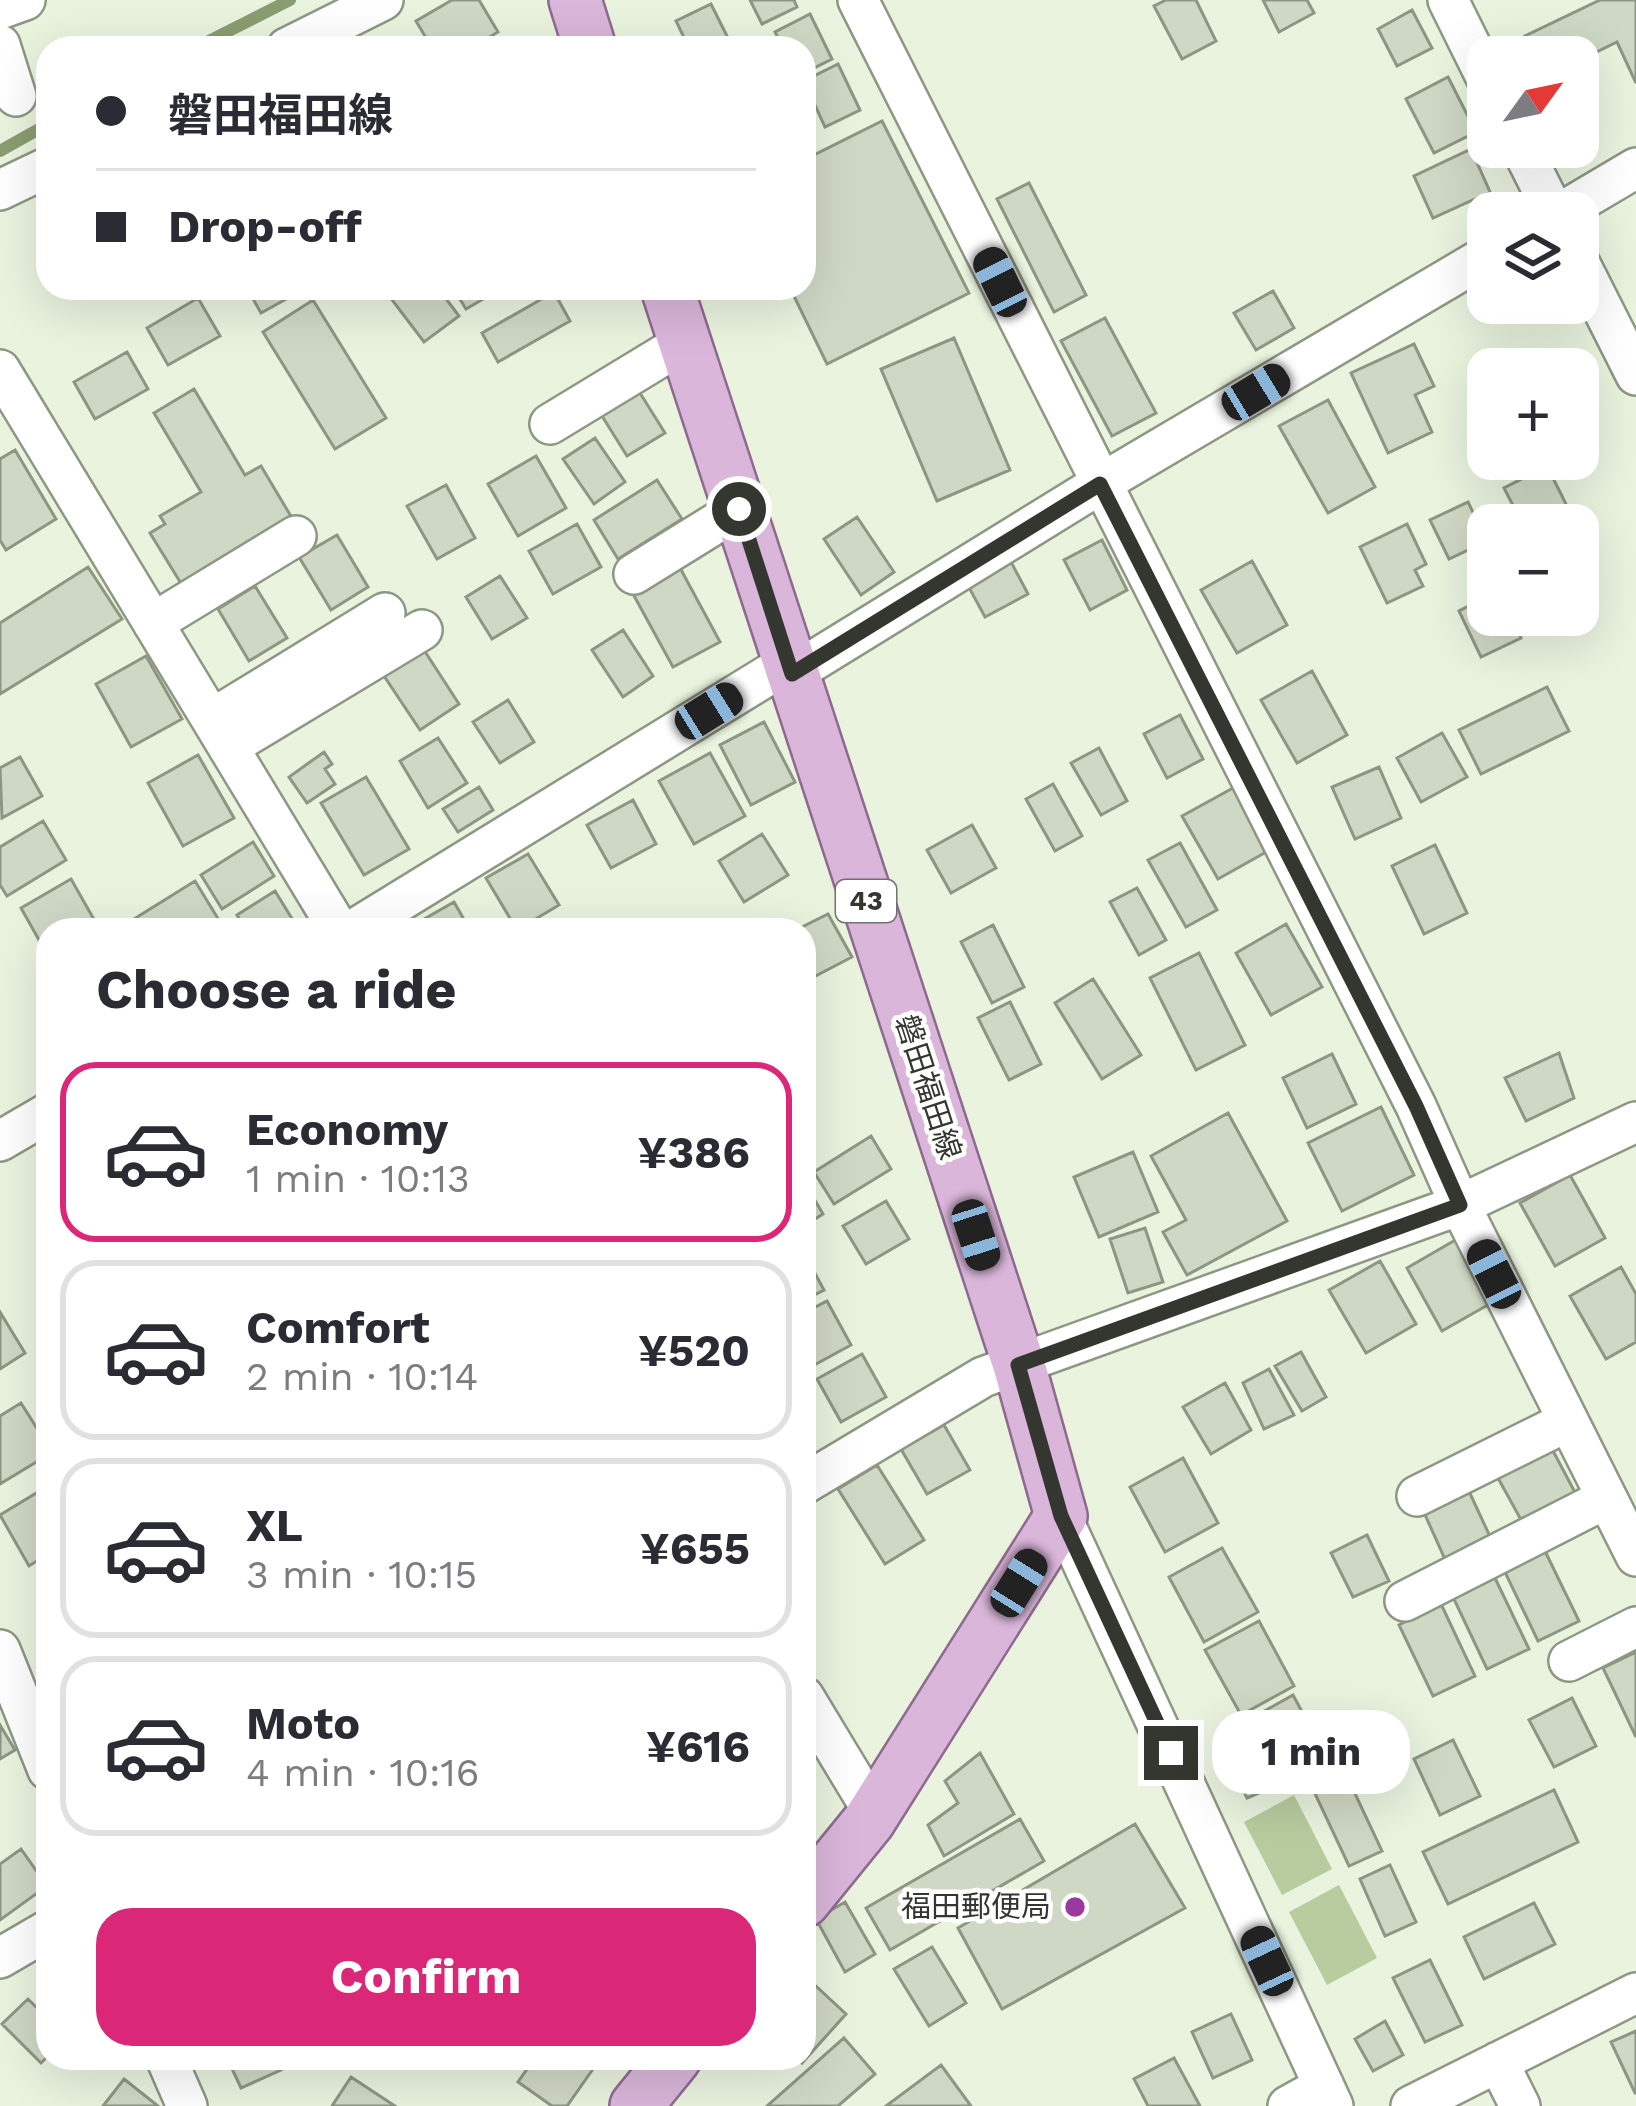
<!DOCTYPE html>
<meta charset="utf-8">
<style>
body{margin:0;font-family:"Work Sans","Noto Sans JP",sans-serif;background:#f7f7f7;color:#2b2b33;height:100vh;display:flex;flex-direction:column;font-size:45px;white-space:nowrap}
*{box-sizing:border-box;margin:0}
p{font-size:39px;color:#7c7c81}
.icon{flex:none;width:66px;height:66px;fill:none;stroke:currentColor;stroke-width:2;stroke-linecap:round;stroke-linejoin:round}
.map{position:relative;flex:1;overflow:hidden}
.side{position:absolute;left:36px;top:918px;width:780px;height:1152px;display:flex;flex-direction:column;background:#fff;border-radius:36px;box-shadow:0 12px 48px #0002}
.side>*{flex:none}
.top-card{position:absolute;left:36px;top:36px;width:780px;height:264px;border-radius:36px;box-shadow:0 12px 48px #0002;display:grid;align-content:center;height:264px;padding:0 60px;background:#fff}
.needle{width:78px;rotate:57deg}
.fabs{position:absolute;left:1467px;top:36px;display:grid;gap:24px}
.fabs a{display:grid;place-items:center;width:132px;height:132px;border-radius:24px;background:#fff;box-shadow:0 12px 48px #0002;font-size:60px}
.end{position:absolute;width:54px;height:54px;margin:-27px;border:15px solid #33372f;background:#fff;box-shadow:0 0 0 6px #fff}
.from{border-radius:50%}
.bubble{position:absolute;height:84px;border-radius:36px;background:#fff;box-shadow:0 12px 48px #0002;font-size:39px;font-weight:700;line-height:84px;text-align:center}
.car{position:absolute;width:36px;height:72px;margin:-36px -18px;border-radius:15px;box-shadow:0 0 9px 3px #0007;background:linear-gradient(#222 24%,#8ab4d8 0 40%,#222 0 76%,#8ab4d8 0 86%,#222 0)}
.top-card b{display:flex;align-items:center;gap:42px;height:114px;font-size:45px}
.top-card b+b{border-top:3px solid #e1e1e2}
.top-card i{width:30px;height:30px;background:#2b2b33}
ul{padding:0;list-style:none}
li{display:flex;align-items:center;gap:36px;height:180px;margin:0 24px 18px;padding:0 36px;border:6px solid #e1e1e2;border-radius:36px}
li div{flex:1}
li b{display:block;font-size:45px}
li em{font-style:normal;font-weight:700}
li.active{border-color:#db2777}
li>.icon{width:108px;height:108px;stroke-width:1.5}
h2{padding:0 60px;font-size:54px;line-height:144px}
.button{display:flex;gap:24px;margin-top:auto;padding:24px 60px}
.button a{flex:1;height:138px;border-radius:36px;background:#db2777;color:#fff;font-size:48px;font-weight:700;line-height:138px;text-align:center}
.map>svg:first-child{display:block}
.green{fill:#b8cc9f}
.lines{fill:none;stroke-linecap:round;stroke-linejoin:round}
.stream{stroke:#899d6f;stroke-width:12}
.building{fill:#cfd8c4;stroke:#8d9682;stroke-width:3}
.minor-casing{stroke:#8e9783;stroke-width:44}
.major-casing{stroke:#8f6a8f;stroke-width:56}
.minor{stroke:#fff;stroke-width:39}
.major{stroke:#dab6da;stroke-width:51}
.route{stroke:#33372f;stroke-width:15}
.poi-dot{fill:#9c399f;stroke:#fff;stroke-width:4.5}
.labels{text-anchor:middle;stroke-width:9;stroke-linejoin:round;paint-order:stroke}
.shield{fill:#fff;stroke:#70736d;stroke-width:3}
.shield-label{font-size:27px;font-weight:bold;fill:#33372f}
.street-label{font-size:30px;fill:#33372f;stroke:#fff}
.poi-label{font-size:30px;fill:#33372f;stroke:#fff;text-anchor:end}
</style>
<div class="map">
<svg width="1636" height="2106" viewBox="0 0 1636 2106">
<rect width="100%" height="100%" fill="#e9f3de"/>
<!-- green -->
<path class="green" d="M 1294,1795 L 1332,1869 L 1282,1895 L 1244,1822 Z
M 1339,1885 L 1377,1958 L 1327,1985 L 1289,1912 Z"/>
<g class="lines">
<!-- stream -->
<path class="stream" d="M 195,48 L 290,0
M 0,151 L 48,124"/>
</g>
<!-- building -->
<path class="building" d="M 452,0 L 479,0 L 498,32 L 471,48 L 432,48 L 416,21 Z
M 750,0 L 794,0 L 797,7 L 762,24 Z
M 1166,0 L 1196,0 L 1216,41 L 1182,59 L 1154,6 Z
M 1263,0 L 1307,0 L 1314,13 L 1279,32 Z
M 1600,0 L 1636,0 L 1636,83 L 1617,42 L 1578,61 L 1578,57 L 1535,57 L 1525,36 Z
M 711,4 L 733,48 L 689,48 L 676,21 Z
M 1412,10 L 1432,48 L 1397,66 L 1378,29 Z
M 810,14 L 832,59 L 804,73 L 804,48 L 783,48 L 775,32 Z
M 838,64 L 860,110 L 825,127 L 804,81 Z
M 1448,77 L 1476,132 L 1434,153 L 1406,99 Z
M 882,121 L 969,293 L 827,364 L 790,288 L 804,288 L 804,160 Z
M 1471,149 L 1490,192 L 1433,218 L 1414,176 Z
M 1029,183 L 1086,295 L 1054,312 L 997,199 Z
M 247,288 L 306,288 L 261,313 Z
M 383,288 L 438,288 L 459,316 L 424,342 Z
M 453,288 L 502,288 L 466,309 Z
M 1273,291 L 1294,328 L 1256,350 L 1234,313 Z
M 554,292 L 570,321 L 498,362 L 482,333 Z
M 198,298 L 220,336 L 168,365 L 147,328 Z
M 313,300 L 386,418 L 335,449 L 263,332 Z
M 1105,318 L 1156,413 L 1112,436 L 1061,341 Z
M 954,338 L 1010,470 L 937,501 L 881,369 Z
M 1414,344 L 1434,386 L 1415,395 L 1432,432 L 1388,453 L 1351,373 Z
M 127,352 L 148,389 L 95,419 L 74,382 Z
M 635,385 L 665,433 L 627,456 L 597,408 Z
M 194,389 L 245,475 L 261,466 L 292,518 L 182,585 L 150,533 L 165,524 L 160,516 L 201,492 L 154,413 Z
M 1328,400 L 1375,487 L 1328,513 L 1279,426 Z
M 1488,407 L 1488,443 L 1474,413 Z
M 595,438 L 625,482 L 594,504 L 563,459 Z
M 15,450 L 56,519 L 6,550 L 0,540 L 0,459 Z
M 536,456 L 566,508 L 518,536 L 488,484 Z
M 1547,466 L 1566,504 L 1523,525 L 1504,488 Z
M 657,480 L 682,519 L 618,559 L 594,520 Z
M 446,485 L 475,538 L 437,559 L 407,506 Z
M 1468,502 L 1487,541 L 1449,559 L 1430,520 Z
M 857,517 L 894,572 L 861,595 L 824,539 Z
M 577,524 L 601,567 L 553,594 L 529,551 Z
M 1407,524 L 1426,564 L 1415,570 L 1423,586 L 1387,603 L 1360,547 Z
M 337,535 L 368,587 L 331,610 L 299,557 Z
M 1102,540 L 1127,590 L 1090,610 L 1064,560 Z
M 1010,560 L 1028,594 L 985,617 L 966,582 Z
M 1252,561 L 1287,625 L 1237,653 L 1201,590 Z
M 679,566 L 720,642 L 673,667 L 632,592 Z
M 88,567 L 122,619 L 0,694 L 0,623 Z
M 500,576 L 527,618 L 492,639 L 466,597 Z
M 255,586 L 287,638 L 249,661 L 218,609 Z
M 1488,596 L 1488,615 L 1510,615 L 1521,638 L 1481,657 L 1459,611 Z
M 623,630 L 653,676 L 623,697 L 592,650 Z
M 424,650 L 459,704 L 420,730 L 384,676 Z
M 146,656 L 182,719 L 131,747 L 96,684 Z
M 1312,671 L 1347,735 L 1297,763 L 1261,700 Z
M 1547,687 L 1569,731 L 1481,774 L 1459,730 Z
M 508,700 L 534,742 L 500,763 L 473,722 Z
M 1180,715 L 1203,759 L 1167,778 L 1144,734 Z
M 764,722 L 795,782 L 751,805 L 720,745 Z
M 1442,733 L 1467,777 L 1421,802 L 1397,758 Z
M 438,738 L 467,783 L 428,808 L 400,761 Z
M 1099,748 L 1127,801 L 1101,815 L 1071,763 Z
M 324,752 L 332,764 L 325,769 L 335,784 L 307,803 L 289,777 Z
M 710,753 L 745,816 L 694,844 L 659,781 Z
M 198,755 L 234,818 L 183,846 L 148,783 Z
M 20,757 L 42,796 L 2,818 L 0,768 Z
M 1379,767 L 1401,818 L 1355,839 L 1332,787 Z
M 366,777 L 409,849 L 364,875 L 321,803 Z
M 1053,784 L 1082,836 L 1055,851 L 1026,799 Z
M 479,787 L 493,810 L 458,832 L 443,809 Z
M 1233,788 L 1268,851 L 1218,879 L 1182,816 Z
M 633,800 L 656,844 L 611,868 L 587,825 Z
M 43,821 L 66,860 L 7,896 L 0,885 L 0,847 Z
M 972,825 L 996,868 L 951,893 L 927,850 Z
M 762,834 L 788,875 L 744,902 L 719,861 Z
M 253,842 L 274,876 L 222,909 L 201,875 Z
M 1180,843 L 1217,910 L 1186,927 L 1148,860 Z
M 1435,845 L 1467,913 L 1424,934 L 1392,866 Z
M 528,854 L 559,905 L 517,930 L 486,878 Z
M 71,879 L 100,930 L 48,930 L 48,956 L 21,908 Z
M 195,881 L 225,930 L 140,930 L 134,919 Z
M 1137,888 L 1166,940 L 1139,955 L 1110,902 Z
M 275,891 L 299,930 L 246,930 L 237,915 Z
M 454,902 L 470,930 L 405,930 Z
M 828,914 L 852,957 L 804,982 L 804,930 L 796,930 Z
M 1286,924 L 1322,987 L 1271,1015 L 1236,953 Z
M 993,925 L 1024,987 L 992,1003 L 961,942 Z
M 1199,953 L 1245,1045 L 1196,1070 L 1150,978 Z
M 1093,979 L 1141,1055 L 1102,1079 L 1055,1003 Z
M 1010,1002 L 1041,1064 L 1009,1080 L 978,1018 Z
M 1559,1053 L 1574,1098 L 1526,1121 L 1505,1078 Z
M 1332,1054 L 1356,1104 L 1307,1128 L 1283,1078 Z
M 1381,1107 L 1414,1175 L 1342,1211 L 1308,1143 Z
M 1228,1113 L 1287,1221 L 1187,1275 L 1163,1232 L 1186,1220 L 1151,1156 Z
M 871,1136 L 891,1169 L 834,1204 L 814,1172 Z
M 1133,1152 L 1158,1212 L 1099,1237 L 1074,1177 Z
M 1570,1175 L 1605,1238 L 1555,1266 L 1520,1203 Z
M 804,1182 L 823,1214 L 804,1226 Z
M 886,1201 L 909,1239 L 866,1264 L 843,1226 Z
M 1145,1228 L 1163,1282 L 1128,1293 L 1110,1239 Z
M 1457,1239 L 1493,1302 L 1442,1331 L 1407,1268 Z
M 804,1253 L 824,1290 L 804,1300 Z
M 1380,1261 L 1416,1324 L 1366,1353 L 1329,1290 Z
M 1621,1267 L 1636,1294 L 1636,1342 L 1606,1359 L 1570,1296 Z
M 827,1301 L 851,1345 L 805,1370 L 804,1313 Z
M 0,1312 L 25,1353 L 0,1369 Z
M 1301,1352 L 1326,1397 L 1302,1411 L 1275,1366 Z
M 862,1354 L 886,1397 L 841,1422 L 817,1379 Z
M 1269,1369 L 1294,1415 L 1264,1429 L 1243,1383 Z
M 1225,1383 L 1251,1430 L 1211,1454 L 1183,1407 Z
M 21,1403 L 48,1446 L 48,1455 L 0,1484 L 0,1416 Z
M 944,1425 L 970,1470 L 927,1494 L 901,1449 Z
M 1552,1449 L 1578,1498 L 1525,1527 L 1498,1478 Z
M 1183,1458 L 1218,1523 L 1165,1552 L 1130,1487 Z
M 877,1465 L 924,1540 L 885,1564 L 838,1489 Z
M 48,1486 L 48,1554 L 29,1566 L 0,1515 Z
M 1467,1487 L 1494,1545 L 1448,1566 L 1422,1508 Z
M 1367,1535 L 1389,1581 L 1353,1597 L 1331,1553 Z
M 1222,1548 L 1258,1612 L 1204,1642 L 1169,1577 Z
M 1545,1551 L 1579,1621 L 1538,1641 L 1504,1570 Z
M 1495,1578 L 1529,1649 L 1487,1669 L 1453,1597 Z
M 1441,1604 L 1475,1676 L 1433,1696 L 1399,1625 Z
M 1259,1621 L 1294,1686 L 1241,1715 L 1205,1650 Z
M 1636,1652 L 1636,1737 L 1603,1668 Z
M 1293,1695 L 1328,1760 L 1294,1779 L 1259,1714 Z
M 1572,1698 L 1596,1746 L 1554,1767 L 1529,1720 Z
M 0,1725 L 15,1750 L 0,1759 Z
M 1453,1740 L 1480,1796 L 1440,1815 L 1414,1759 Z
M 980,1753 L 1014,1814 L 944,1856 L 928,1825 L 958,1803 L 945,1781 Z
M 1266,1757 L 1278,1785 L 1247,1798 L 1234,1771 Z
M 1343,1768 L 1382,1851 L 1349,1866 L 1310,1783 Z
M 1554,1790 L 1578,1842 L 1448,1904 L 1423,1852 Z
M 1020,1819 L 1044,1861 L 890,1950 L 866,1908 Z
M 1135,1824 L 1185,1908 L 1002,2009 L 958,1928 Z
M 21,1849 L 47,1886 L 0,1920 L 0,1864 Z
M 1390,1865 L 1416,1922 L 1385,1936 L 1360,1879 Z
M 845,1902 L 875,1954 L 845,1972 L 816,1919 Z
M 1534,1903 L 1555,1944 L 1484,1979 L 1464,1937 Z
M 932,1947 L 966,2003 L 929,2026 L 894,1969 Z
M 1430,1960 L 1462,2025 L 1425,2042 L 1393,1978 Z
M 804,1975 L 846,2014 L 802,2063 L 797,2058 L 804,2058 Z
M 28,1999 L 48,2019 L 48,2056 L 41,2063 L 2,2024 Z
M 1231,2014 L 1252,2060 L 1213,2078 L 1192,2032 Z
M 1385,2021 L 1403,2055 L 1373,2071 L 1355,2039 Z
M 1636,2031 L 1636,2093 L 1635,2093 L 1611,2042 Z
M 844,2038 L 875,2074 L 838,2106 L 767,2106 Z
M 227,2058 L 276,2058 L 281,2070 L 241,2088 Z
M 535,2058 L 577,2058 L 593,2069 L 567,2106 L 552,2106 L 518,2082 Z
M 1174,2058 L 1200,2106 L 1148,2106 L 1134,2079 Z
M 941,2065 L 971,2106 L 886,2106 Z
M 351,2077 L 395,2106 L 332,2106 Z
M 124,2079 L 158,2106 L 103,2106 Z"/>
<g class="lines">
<defs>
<path id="minor" d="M 858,0 L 1416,1106 L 1460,1205 L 1636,1556
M 1448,0 L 1488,81
M 0,9 L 25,0
M 0,45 L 16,96
M 287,48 L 383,0
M 1521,147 L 1554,213
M 0,190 L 48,167
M 1560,213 L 1636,168
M 1578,260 L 1636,375
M 0,370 L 339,930
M 550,424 L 685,342
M 634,574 L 739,509
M 153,623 L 296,536
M 792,674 L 1100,484 L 1488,255
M 212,719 L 385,613
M 228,747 L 422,630
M 353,930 L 788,663
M 0,1141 L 48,1113
M 804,1484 L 983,1377 L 1460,1205 L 1636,1122
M 1417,1496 L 1568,1421
M 1061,1516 L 1333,2106
M 1405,1601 L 1607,1498
M 0,1650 L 48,1770
M 1569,1661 L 1636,1627
M 804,1697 L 874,1813
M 0,1958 L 48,1930
M 166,2058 L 187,2106
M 1498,2062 L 1520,2106
M 1288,2106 L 1324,2086
M 1411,2106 L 1636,1993"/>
<path id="major" d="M 575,0 L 590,48
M 667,288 L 1019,1365 L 1061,1516 L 869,1821 L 804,1901
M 636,2106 L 675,2058"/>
</defs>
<!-- minor casing -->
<use href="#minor" class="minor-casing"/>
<!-- major casing -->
<use href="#major" class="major-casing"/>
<!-- minor -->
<use href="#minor" class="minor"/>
<!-- major -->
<use href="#major" class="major"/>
</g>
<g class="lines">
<!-- route -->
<path class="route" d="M 739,509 L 792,674 L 1100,484 L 1416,1106 L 1460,1205 L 1018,1365 L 1061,1516 L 1171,1753"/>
</g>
<!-- markers -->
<circle class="poi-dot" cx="1075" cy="1907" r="12"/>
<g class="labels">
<!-- shield labels -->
<rect class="shield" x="836" y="880" width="60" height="42" rx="9"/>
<g class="shield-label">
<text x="866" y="910">43</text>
</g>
<!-- street labels -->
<g class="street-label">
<text transform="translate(928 1087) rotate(72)" y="10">磐田福田線</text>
</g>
<!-- poi labels -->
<g class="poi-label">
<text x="1051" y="1917">福田郵便局</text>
</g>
</g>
</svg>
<div class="fabs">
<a><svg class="needle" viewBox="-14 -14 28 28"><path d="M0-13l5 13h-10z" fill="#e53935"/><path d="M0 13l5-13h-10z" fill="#7c7c81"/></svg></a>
<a><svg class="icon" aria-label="layers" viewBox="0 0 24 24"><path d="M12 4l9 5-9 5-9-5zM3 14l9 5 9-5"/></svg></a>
<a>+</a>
<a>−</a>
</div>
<i class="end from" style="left:739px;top:509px"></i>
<i class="end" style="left:1171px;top:1753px"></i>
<div class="bubble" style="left:1212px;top:1710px;width:198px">1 min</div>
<i class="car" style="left:1000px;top:282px;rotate:334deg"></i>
<i class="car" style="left:1256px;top:392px;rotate:59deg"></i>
<i class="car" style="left:709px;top:711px;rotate:58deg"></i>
<i class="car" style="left:976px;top:1235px;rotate:162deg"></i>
<i class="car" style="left:1494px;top:1274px;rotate:333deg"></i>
<i class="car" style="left:1019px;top:1583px;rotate:32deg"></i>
<i class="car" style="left:1267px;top:1961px;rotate:335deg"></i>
<div class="top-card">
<b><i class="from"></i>磐田福田線</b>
<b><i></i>Drop-off</b>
</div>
<section class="side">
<h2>Choose a ride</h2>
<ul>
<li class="active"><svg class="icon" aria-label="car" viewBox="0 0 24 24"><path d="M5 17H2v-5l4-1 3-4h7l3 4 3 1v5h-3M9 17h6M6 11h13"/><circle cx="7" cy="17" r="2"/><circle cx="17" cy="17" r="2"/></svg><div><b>Economy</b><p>1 min · 10:13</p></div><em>¥386</em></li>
<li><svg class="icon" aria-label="car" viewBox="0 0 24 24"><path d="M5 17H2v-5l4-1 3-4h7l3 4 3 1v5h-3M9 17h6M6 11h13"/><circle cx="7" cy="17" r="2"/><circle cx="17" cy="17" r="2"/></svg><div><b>Comfort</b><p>2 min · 10:14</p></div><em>¥520</em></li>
<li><svg class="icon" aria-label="car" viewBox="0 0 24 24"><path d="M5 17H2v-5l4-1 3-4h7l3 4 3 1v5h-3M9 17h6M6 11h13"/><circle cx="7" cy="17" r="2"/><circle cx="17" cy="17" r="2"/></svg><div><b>XL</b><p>3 min · 10:15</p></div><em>¥655</em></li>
<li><svg class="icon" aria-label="car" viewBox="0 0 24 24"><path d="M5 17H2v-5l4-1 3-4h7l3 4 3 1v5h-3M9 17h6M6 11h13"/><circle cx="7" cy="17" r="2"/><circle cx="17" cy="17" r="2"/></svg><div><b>Moto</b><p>4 min · 10:16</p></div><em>¥616</em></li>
</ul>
<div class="button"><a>Confirm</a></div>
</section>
</div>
